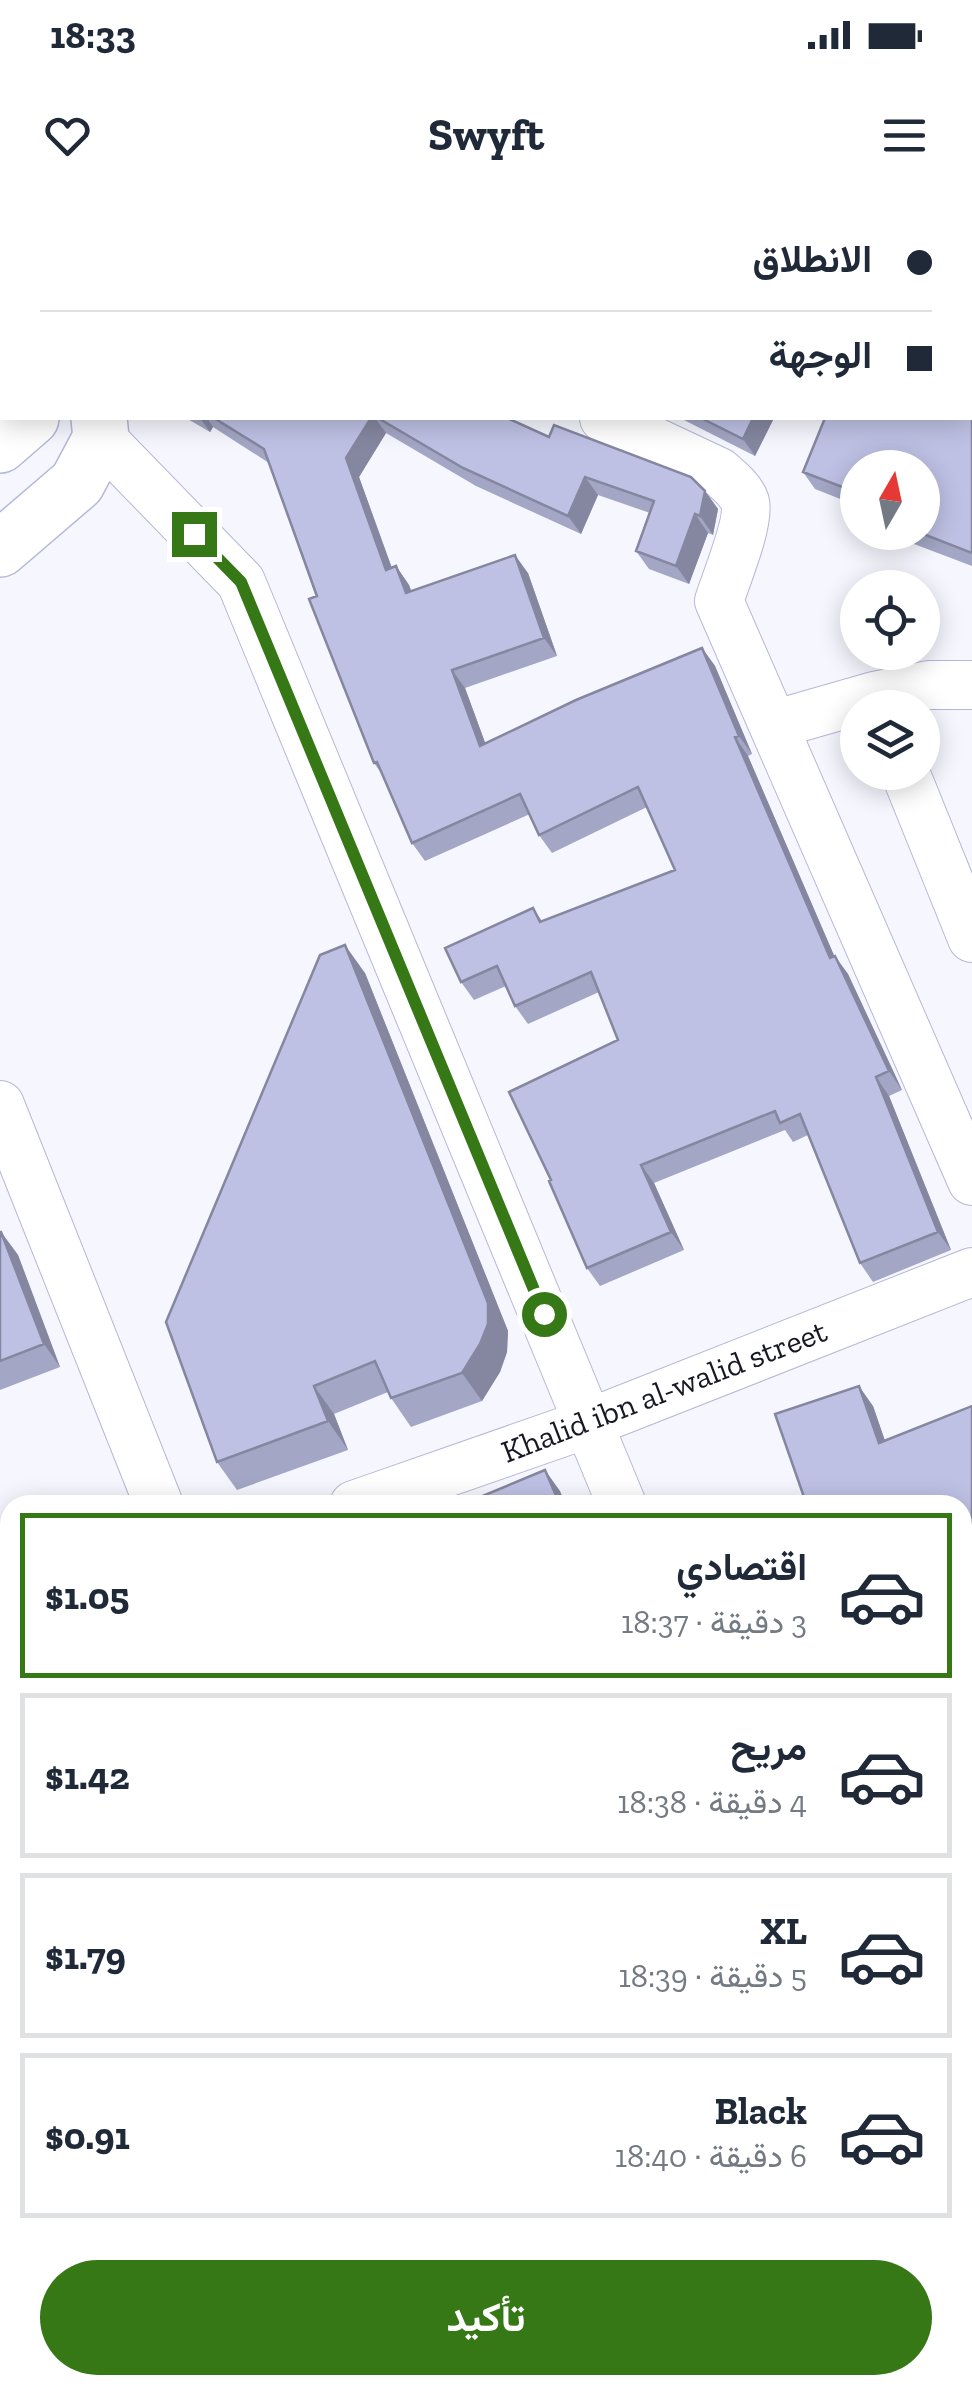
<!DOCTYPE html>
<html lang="ar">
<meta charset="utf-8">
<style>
body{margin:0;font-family:"Zilla Slab",Vazirmatn,serif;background:#f2f2f3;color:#1f2937;direction:rtl;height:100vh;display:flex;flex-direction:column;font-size:38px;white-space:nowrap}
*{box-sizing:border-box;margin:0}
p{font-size:32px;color:#747a83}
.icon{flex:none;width:55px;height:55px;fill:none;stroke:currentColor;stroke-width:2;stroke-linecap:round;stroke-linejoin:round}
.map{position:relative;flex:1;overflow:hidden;direction:ltr}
.panel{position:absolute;left:0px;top:1295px;width:972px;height:900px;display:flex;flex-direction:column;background:#fff;border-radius:30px 30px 0 0;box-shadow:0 5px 25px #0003;direction:rtl}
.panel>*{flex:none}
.guide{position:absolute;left:0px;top:0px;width:972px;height:220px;box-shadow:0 5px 25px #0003;direction:rtl;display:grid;align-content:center;height:220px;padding:0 40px;background:#fff}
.needle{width:65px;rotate:9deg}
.tools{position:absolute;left:840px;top:250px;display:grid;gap:20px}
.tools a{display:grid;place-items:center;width:100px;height:100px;border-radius:50%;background:#fff;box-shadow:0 5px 25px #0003;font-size:50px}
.end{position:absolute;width:45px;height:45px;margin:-22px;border:12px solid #377816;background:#fff;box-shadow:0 0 0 5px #fff}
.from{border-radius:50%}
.guide b{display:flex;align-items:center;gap:35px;height:95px;font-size:38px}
.guide b+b{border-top:2px solid #e0e1e3}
.guide i{width:25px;height:25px;background:#1f2937}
ul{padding:18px 0 0;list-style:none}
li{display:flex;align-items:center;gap:30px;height:165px;margin:0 20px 15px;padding:0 20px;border:5px solid #e0e1e3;border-radius:0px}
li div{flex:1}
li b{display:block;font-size:38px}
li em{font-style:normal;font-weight:700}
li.active{border-color:#377816}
li>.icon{width:90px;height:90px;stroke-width:1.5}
.button{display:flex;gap:20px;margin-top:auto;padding:20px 40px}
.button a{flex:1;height:115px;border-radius:60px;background:#377816;color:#fff;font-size:40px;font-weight:700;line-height:115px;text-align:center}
.status{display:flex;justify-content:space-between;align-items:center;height:70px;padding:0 50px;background:#fff;direction:ltr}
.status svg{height:28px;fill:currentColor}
header{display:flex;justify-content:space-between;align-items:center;height:130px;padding:0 40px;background:#fff;font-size:45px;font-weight:700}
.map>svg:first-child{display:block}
.green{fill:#acd39f}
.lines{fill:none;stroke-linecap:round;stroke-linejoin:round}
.minor-casing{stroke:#b4b8d9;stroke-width:50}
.tertiary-casing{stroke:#b4b8d9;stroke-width:58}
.minor{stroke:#fff;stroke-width:48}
.tertiary{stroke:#fff;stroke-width:55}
.wall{fill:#a3a6c4}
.shaded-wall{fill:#8587a0}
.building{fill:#bec1e4;stroke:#8587a0;stroke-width:2.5}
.route{stroke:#377816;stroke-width:12}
.labels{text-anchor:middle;stroke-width:9;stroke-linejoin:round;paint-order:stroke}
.street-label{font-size:32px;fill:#171824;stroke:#fff}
</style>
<div class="status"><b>18:33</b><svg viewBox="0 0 49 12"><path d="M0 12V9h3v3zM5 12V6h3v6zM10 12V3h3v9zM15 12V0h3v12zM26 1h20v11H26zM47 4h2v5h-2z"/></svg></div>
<header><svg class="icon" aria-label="menu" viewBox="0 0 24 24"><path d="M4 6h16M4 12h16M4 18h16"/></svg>Swyft<svg class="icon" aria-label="heart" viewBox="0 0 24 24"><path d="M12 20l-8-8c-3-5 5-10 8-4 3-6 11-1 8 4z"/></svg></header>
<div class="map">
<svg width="972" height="2195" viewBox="0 0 972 2195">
<rect width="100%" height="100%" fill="#f6f6fe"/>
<!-- green -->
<path class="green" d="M 118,2185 L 471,2185 L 473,2195 L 107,2195 Z"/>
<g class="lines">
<defs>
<path id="minor" d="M 99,0 L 102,2
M 604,218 L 719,272 C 728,280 741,290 745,302 C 750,322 726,379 719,401 L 972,981
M 101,238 L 241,382 L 622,1305
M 773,525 L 874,496 L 929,485 L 972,485
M 905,572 L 972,738
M 0,905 L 159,1305
M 354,1305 L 589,1223 L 972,1072
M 0,2166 L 12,2195
M 833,2185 L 855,2195
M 483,2195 L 483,2185
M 901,2195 L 902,2185"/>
<path id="tertiary" d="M 199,2 L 201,0
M 0,245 L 31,218
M 0,349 L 77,283 L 101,238 L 99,218"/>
</defs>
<!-- minor casing -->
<use href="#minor" class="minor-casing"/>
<!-- tertiary casing -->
<use href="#tertiary" class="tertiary-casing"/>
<!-- minor -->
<use href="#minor" class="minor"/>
<!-- tertiary -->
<use href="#tertiary" class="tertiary"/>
</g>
<!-- wall -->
<path class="wall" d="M 0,0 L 68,0 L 70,2 L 2,2 L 2,129 L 0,132 Z
M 408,0 L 621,0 L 620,2 L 412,2 Z
M 972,0 L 972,366 L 914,344 L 906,332 L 922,332 L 922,268 L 858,268 L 858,306 L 815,289 L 803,272 Z
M 186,218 L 507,218 L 549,237 L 705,291 L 718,309 L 713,335 L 708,333 L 689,384 L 649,369 L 636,351 L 650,313 L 598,295 L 581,334 L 476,286 L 386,233 L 359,277 L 392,368 L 396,366 L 409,385 L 411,391 L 528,373 L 557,456 L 465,488 L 485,543 L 702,448 L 715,466 L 752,554 L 748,556 L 834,756 L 848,774 L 902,890 L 889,896 L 951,1050 L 873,1082 L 860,1063 L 808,935 L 793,942 L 785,930 L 654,983 L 684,1050 L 600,1086 L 587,1068 L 551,980 L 618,840 L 599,792 L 528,824 L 515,806 L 506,786 L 474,800 L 461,782 L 533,708 L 542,721 L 675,670 L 647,607 L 552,653 L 539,635 L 530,614 L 425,661 L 412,643 L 384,577 L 374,563 L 269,263 L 213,227 L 210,232 Z
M 680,218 L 774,218 L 755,256 Z
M 365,773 L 508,1131 L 507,1152 L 500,1172 L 482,1201 L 411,1227 L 391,1198 L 388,1192 L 334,1214 L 348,1250 L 237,1290 L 217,1262 Z
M 0,1032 L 1,1032 L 18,1055 L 60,1167 L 0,1190 Z
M 873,1206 L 885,1241 L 972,1206 L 972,1720 L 965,1696 L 962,1691 L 962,1305 L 804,1297 Z
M 972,1745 L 972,1997 L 962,2002 L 962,1750 Z"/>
<!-- shaded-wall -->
<path class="shaded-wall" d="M 383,0 L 404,0 L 402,2 L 381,2 Z
M 601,0 L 621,0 L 620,2 L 599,2 Z
M 200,218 L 207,218 L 213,227 L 210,232 Z
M 371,218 L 375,218 L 386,233 L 359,277 L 399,388 L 386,370 L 346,258 Z
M 753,218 L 774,218 L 755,256 L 743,239 Z
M 585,277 L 598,295 L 581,334 L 568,316 Z
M 705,291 L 718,309 L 713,335 L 700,316 Z
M 695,314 L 708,333 L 689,384 L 676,366 Z
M 515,355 L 528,373 L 557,456 L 544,438 Z
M 396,366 L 409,385 L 419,411 L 406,393 Z
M 702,448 L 715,466 L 752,554 L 739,536 Z
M 452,470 L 465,488 L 493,564 L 480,546 Z
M 735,537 L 748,556 L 843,776 L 830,758 Z
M 345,745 L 365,773 L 508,1131 L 507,1152 L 500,1172 L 482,1201 L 462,1173 Z
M 835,756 L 848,774 L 902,890 L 889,871 Z
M 876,877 L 889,896 L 951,1050 L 938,1032 Z
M 641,965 L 654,983 L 684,1050 L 671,1032 Z
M 1,1032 L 18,1055 L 60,1167 L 44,1144 Z
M 314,1186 L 334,1214 L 348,1250 L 328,1221 Z
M 859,1186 L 873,1206 L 893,1264 L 879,1243 Z
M 545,1270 L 560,1291 L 566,1305 L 560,1305 Z"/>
<!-- building -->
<path class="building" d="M 0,0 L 66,0 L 69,2 L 2,2 L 2,100 L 0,103 Z
M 423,0 L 570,0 L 568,2 L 427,2 Z
M 574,0 L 601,0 L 599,2 L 578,2 Z
M 739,0 L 972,0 L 972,353 L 918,332 L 922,332 L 922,268 L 858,268 L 858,293 L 803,272 L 825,218 L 970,218 L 970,2 L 738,2 Z
M 214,218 L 371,218 L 346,258 L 386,370 L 396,366 L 406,393 L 515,355 L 544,438 L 452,470 L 480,546 L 576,500 L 702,448 L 739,536 L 735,537 L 830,758 L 835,756 L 889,871 L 876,877 L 938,1032 L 860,1063 L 800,914 L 780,923 L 775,911 L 641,965 L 671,1032 L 587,1068 L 549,981 L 551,980 L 509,892 L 618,840 L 591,772 L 515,806 L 497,766 L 461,782 L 445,748 L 533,708 L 540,722 L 675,670 L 638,587 L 539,635 L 520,594 L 412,643 L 377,562 L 374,563 L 309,399 L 317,396 L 264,249 Z
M 378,218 L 507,218 L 549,237 L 554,225 L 691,277 L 705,291 L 700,316 L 695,314 L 676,366 L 636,351 L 654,301 L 585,277 L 568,316 L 463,268 Z
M 701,218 L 753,218 L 743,239 Z
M 345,745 L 488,1103 L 488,1124 L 480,1144 L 462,1173 L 391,1198 L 375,1161 L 314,1186 L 328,1221 L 217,1262 L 166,1122 L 320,755 Z
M 0,1032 L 1,1032 L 44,1144 L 0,1161 Z
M 859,1186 L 879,1243 L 972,1206 L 972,1676 L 962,1679 L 962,1305 L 781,1305 L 804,1297 L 775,1214 Z
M 545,1270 L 560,1305 L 461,1305 Z
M 962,1695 L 972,1697 L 972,1720 L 962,1696 Z
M 972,1745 L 972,1975 L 962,1980 L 962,1750 Z"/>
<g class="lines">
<!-- route -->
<path class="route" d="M 194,334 L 241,382 L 544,1114"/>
</g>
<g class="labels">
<!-- street labels -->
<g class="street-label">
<text transform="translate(664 1191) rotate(-21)" y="11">Khalid ibn al-walid street</text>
</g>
</g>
</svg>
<div class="tools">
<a><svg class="needle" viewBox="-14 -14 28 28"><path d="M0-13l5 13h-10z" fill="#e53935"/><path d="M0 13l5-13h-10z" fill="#747a83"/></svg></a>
<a><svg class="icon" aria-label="locate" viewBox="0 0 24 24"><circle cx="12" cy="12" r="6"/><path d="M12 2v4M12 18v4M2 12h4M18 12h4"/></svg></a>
<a><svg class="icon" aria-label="layers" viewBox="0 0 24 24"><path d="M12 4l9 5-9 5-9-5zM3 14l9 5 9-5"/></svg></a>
</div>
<i class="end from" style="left:544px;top:1114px"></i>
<i class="end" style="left:194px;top:334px"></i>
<div class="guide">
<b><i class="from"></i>الانطلاق</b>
<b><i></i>الوجهة</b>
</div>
<section class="panel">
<ul>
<li class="active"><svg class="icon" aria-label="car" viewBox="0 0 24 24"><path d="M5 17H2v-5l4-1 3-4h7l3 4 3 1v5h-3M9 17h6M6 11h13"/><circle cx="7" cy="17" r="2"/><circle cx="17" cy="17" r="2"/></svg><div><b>اقتصادي</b><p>3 دقيقة · 18:37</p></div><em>$1.05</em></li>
<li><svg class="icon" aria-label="car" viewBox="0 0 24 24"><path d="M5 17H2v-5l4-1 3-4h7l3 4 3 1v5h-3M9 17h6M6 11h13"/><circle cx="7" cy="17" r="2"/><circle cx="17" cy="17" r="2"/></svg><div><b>مريح</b><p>4 دقيقة · 18:38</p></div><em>$1.42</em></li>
<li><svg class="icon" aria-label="car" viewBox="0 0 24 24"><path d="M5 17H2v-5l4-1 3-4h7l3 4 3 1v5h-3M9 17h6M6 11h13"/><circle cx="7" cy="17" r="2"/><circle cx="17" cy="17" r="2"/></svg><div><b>XL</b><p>5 دقيقة · 18:39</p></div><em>$1.79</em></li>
<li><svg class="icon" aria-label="car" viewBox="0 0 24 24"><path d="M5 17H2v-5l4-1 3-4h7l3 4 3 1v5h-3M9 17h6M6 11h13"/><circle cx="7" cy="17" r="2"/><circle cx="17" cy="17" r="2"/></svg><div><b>Black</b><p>6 دقيقة · 18:40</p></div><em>$0.91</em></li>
</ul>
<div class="button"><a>تأكيد</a></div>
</section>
</div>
